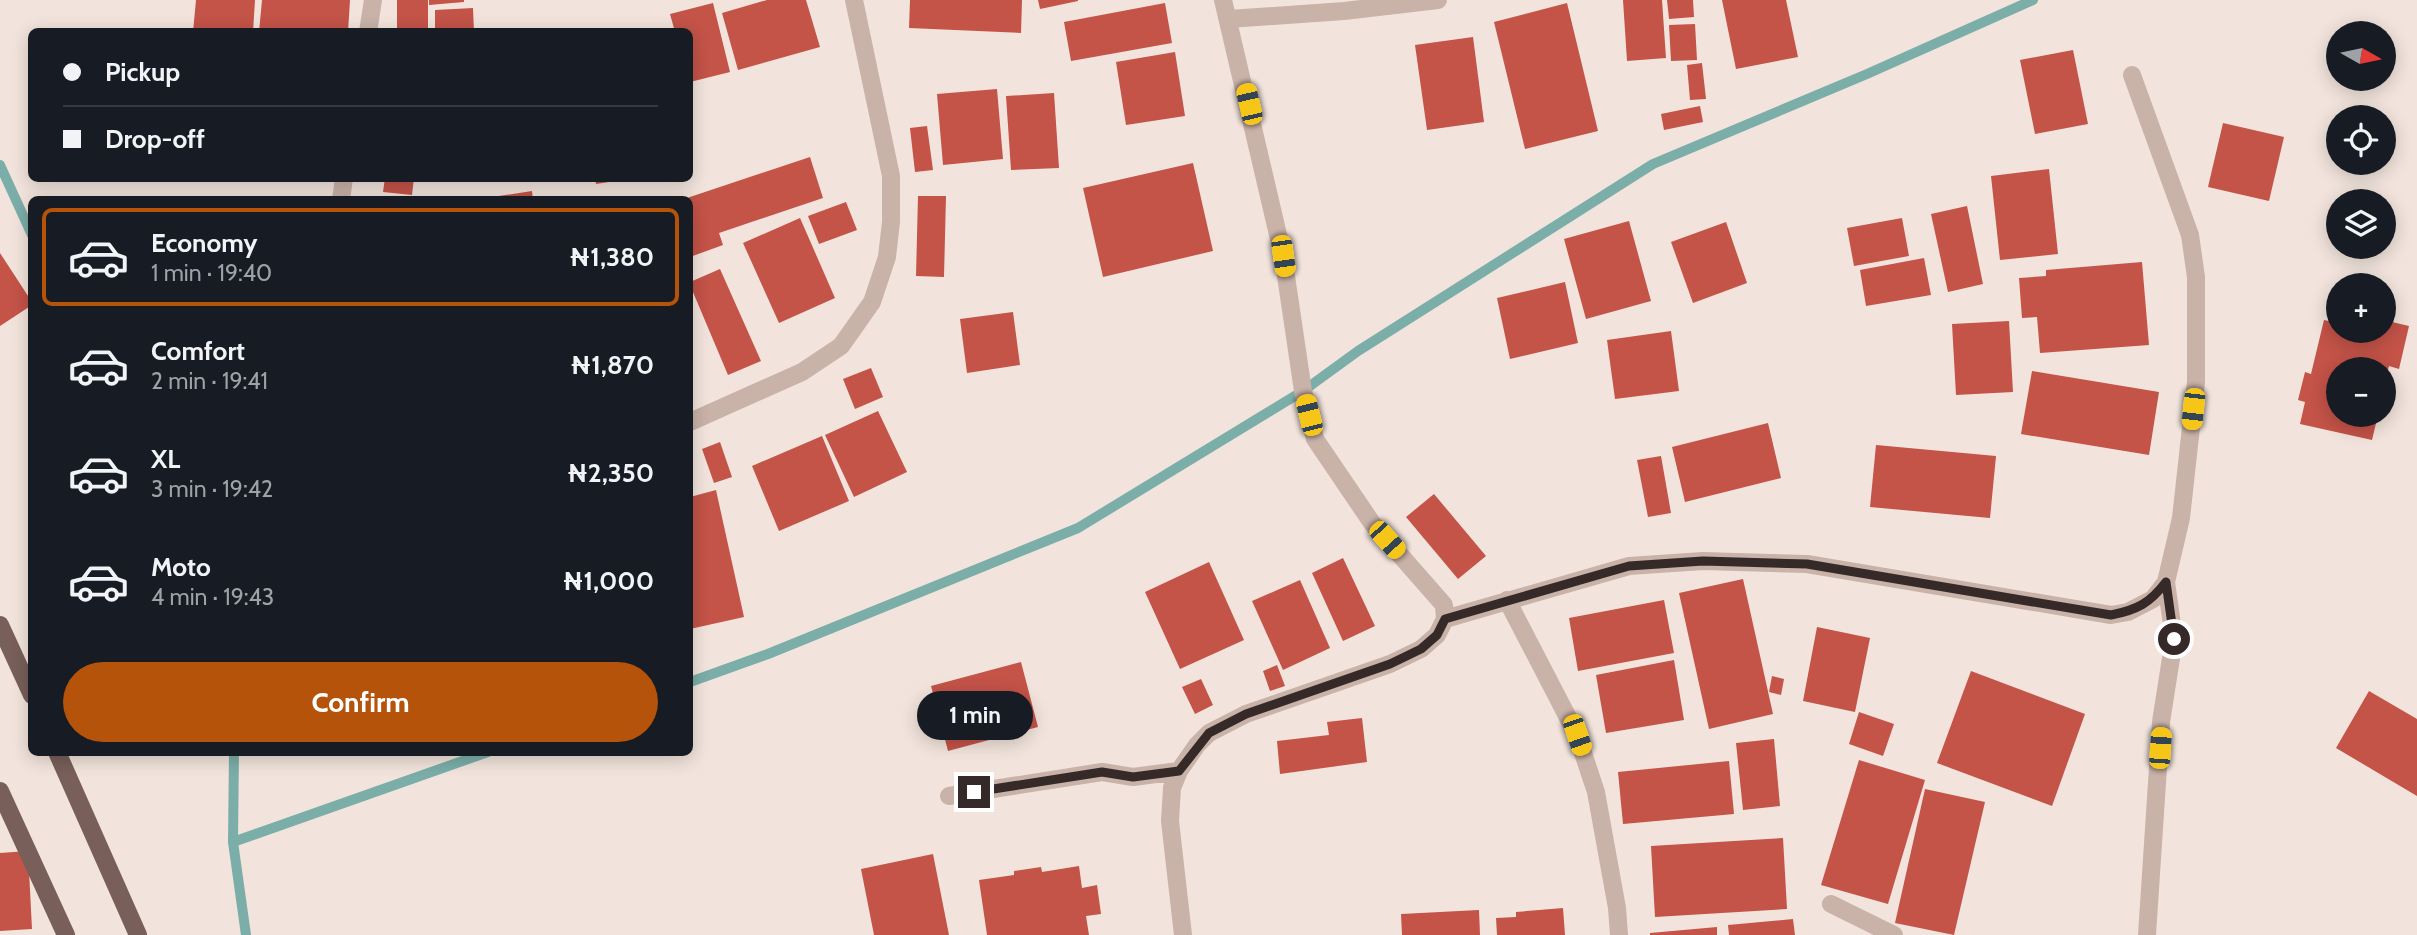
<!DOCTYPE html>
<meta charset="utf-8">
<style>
body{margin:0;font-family:Cabin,sans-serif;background:#20242c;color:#f1f3f6;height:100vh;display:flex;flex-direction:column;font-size:26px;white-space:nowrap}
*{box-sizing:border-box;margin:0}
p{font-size:23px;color:#9ea1a6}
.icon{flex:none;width:38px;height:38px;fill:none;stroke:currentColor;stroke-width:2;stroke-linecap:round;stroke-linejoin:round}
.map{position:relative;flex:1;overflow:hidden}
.side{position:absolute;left:28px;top:196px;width:665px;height:560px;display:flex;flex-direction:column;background:#171b24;border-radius:10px;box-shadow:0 4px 18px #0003}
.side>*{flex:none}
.guide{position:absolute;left:28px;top:28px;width:665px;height:154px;border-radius:10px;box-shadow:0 4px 18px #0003;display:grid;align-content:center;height:154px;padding:0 35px;background:#171b24}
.needle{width:46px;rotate:99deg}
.buttons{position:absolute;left:2326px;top:21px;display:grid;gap:14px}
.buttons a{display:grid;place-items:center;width:70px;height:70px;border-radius:50%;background:#171b24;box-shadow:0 4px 18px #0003;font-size:35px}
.end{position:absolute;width:32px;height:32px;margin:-16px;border:9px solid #362a28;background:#fff;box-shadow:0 0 0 4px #fff}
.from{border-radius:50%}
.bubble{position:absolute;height:49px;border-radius:24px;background:#171b24;box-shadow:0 4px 18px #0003;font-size:23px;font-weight:700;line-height:49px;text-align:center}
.car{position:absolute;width:21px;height:42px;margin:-21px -10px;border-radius:9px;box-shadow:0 0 5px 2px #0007;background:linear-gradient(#f5c518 24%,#345 0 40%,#f5c518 0 76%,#345 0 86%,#f5c518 0)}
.guide b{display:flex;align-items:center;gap:24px;height:66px;font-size:26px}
.guide b+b{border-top:2px solid #363941}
.guide i{width:18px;height:18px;background:#f1f3f6}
ul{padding:12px 0 0;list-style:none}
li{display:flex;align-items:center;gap:21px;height:98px;margin:0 14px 10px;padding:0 21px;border:4px solid transparent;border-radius:10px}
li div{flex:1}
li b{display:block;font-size:26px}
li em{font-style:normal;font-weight:700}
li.selected{border-color:#b45309}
li>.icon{width:63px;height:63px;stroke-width:1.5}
.cta{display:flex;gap:14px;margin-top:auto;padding:14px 35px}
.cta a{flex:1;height:80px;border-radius:42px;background:#b45309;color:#fff;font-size:28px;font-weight:700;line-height:80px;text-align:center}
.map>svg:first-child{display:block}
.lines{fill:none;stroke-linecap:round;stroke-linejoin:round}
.stream{stroke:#7baea9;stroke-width:10}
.building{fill:#c45348}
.minor{stroke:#c9b2a8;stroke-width:18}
.major{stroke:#785f59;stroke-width:18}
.route{stroke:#362a28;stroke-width:9}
</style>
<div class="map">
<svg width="2417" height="935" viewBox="0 0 2417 935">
<rect width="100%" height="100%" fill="#f2e4dc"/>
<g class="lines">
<!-- stream -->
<path class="stream" d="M 0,165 L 32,235
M 690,682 L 768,654 L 1078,528 L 1303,391 L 1358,351 L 1653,164 L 1867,74 L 2033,0
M 234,752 L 233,842 L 246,935
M 233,842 L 488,752"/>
</g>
<!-- building -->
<path class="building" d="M 196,0 L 255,0 L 253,32 L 193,32 Z
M 262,0 L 350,0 L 348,32 L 259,32 Z
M 397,0 L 428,0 L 428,32 L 397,32 Z
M 429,0 L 464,0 L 464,2 L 429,5 Z
M 767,0 L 806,0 L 820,47 L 738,70 L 722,13 Z
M 910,0 L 1022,0 L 1021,33 L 909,28 Z
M 1038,0 L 1078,0 L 1078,1 L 1040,9 Z
M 1623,0 L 1662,0 L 1666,58 L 1627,61 Z
M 1667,0 L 1693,0 L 1694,17 L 1669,19 Z
M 1722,0 L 1786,0 L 1798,57 L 1736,69 Z
M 713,3 L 730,72 L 690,82 L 690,32 L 675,32 L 670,14 Z
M 1165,3 L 1172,43 L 1071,61 L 1064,22 Z
M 1567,3 L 1598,131 L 1525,149 L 1494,22 Z
M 473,8 L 474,32 L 435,32 L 435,10 Z
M 1695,24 L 1697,60 L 1671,61 L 1669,25 Z
M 1473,37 L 1484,122 L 1427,130 L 1415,45 Z
M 2073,50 L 2088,124 L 2035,134 L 2020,60 Z
M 1175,52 L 1185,116 L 1126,125 L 1116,62 Z
M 1702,63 L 1706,99 L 1690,100 L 1687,65 Z
M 997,89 L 1003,159 L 943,165 L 937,94 Z
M 1054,93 L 1059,168 L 1011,170 L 1006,96 Z
M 1700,106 L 1703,122 L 1664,130 L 1661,114 Z
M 2223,123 L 2284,137 L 2269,201 L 2208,187 Z
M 927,126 L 933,170 L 915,172 L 910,128 Z
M 810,157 L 823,198 L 719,233 L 723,245 L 690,257 L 690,200 L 684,199 Z
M 1193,163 L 1213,251 L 1103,277 L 1083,188 Z
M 2049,169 L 2058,254 L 2000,260 L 1991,176 Z
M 385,178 L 414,178 L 412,195 L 383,192 Z
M 595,178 L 622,178 L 622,180 L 596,184 Z
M 532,191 L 533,200 L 487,200 L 486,198 Z
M 918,196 L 946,196 L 944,277 L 916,276 Z
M 846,202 L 857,230 L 819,244 L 808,216 Z
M 1967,206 L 1983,284 L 1948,292 L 1931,214 Z
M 800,218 L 835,298 L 779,323 L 743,243 Z
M 1902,218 L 1909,256 L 1854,266 L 1847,228 Z
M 1629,221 L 1651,301 L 1586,319 L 1564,239 Z
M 1726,222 L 1747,283 L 1693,303 L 1671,242 Z
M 0,253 L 32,302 L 32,305 L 0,326 Z
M 1924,258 L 1931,295 L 1866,306 L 1860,270 Z
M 2142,262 L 2149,345 L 2040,353 L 2037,317 L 2022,318 L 2019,278 L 2046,276 L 2046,270 Z
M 720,269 L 761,361 L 728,375 L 690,285 L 690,282 Z
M 1565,282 L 1578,343 L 1510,359 L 1497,298 Z
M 1013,312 L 1020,365 L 967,373 L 960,319 Z
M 2324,320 L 2338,323 L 2338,331 L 2384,331 L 2384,320 L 2409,326 L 2399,369 L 2389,366 L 2385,384 L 2384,369 L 2338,369 L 2338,415 L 2378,415 L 2372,440 L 2300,424 L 2305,402 L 2298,400 L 2305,372 L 2311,374 Z
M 2009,321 L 2013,392 L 1956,395 L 1952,324 Z
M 1671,331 L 1679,391 L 1615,399 L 1607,340 Z
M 871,368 L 883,397 L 855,409 L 843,379 Z
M 2032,371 L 2159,392 L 2149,455 L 2021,434 Z
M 878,411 L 907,472 L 854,497 L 825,435 Z
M 1768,423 L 1781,478 L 1685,502 L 1672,447 Z
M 822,436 L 849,501 L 779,531 L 752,466 Z
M 720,442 L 732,477 L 714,483 L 702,449 Z
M 1876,445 L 1996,456 L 1990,518 L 1870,507 Z
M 1661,456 L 1671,513 L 1648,517 L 1637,460 Z
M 716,490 L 744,617 L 690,629 L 690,497 Z
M 1434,494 L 1486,556 L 1458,579 L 1406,517 Z
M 1343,558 L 1375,626 L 1343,641 L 1312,573 Z
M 1209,562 L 1244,640 L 1180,669 L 1145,592 Z
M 1743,579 L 1773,714 L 1709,729 L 1679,593 Z
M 1300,580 L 1330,648 L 1283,670 L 1252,601 Z
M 1664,600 L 1674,653 L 1578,671 L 1569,618 Z
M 1817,627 L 1870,638 L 1855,712 L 1803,701 Z
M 1674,660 L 1684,720 L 1606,733 L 1596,675 Z
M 1021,662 L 1038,727 L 948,751 L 931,686 Z
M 1277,665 L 1285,686 L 1270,691 L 1263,671 Z
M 1971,671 L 2085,714 L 2052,806 L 1937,763 Z
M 1772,676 L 1784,679 L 1781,695 L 1769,692 Z
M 1201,679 L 1213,705 L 1195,714 L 1182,687 Z
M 2369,691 L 2417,719 L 2417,796 L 2336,748 Z
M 1859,712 L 1894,724 L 1883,756 L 1849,744 Z
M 1362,718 L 1367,762 L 1280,774 L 1277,741 L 1329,735 L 1327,722 Z
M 1774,739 L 1780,806 L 1743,810 L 1736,743 Z
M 1859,760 L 1925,780 L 1888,904 L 1821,885 Z
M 1729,761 L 1734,814 L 1623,824 L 1618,772 Z
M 1925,789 L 1985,802 L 1954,935 L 1895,923 Z
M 1783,838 L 1787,909 L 1655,917 L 1651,846 Z
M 28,851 L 32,929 L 0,931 L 0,853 Z
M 933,854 L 949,935 L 874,935 L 861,869 Z
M 1079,866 L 1082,888 L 1097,885 L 1101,914 L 1086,916 L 1089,935 L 987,935 L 979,880 L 1014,875 L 1014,871 L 1041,867 L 1042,872 Z
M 1563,908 L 1565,935 L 1497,935 L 1496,918 L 1516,917 L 1516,912 Z
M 1479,910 L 1480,935 L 1402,935 L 1401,914 Z
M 1793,919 L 1795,935 L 1729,935 L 1728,925 Z
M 1717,927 L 1717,935 L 1650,935 L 1650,933 Z"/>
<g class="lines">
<!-- minor -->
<path class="minor" d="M 1229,19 L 1344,11 L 1438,0
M 368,32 L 373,0
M 341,200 L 344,178
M 690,422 L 802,372 L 841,346 L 872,302 L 887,257 L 891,222 L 891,176 L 854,0
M 1507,600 L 1577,735 L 1596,792 L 1617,908 L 1619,935
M 1445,619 L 1629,566 L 1703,561 L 1807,564 L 2111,615 L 2128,612 L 2153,599 L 2166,582 L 2181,518 L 2196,382 L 2196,277 L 2190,235 L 2132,75
M 949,796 L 1102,772 L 1133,777 L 1179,771
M 1831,904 L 1894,935
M 1183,935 L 1170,821 L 1172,788 L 1179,771 L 1197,745 L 1209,733 L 1246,714 L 1390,664 L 1421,649 L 1437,635 L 1445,619 L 1444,605 L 1372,523 L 1315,439 L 1303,391 L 1283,256 L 1223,0
M 2147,935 L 2161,722 L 2174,639 L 2166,582"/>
<!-- major -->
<path class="major" d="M 0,625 L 32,695
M 57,752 L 138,935
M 0,791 L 66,935"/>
</g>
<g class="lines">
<!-- route -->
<path class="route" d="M 974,792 L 1102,772 L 1133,777 L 1179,771 L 1209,733 L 1246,714 L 1390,664 L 1421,649 L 1437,635 L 1445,619 L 1629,566 L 1703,561 L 1807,564 L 2111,615 C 2137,610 2150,603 2166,582 L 2174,639"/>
</g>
</svg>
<div class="buttons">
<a><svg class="needle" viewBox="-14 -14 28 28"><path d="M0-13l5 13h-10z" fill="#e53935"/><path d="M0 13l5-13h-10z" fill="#9ea1a6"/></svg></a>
<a><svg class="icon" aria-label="locate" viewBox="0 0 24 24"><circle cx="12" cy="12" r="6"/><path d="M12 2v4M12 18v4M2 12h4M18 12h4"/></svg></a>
<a><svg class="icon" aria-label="layers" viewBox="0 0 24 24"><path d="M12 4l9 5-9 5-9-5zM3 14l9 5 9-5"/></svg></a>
<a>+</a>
<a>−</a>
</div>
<i class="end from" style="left:2174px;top:639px"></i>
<i class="end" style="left:974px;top:792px"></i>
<div class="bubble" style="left:917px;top:691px;width:116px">1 min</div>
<i class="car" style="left:1249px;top:104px;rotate:347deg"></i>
<i class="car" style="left:1283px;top:256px;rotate:172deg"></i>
<i class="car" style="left:2193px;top:409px;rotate:186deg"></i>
<i class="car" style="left:1309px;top:415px;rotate:346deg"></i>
<i class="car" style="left:1387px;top:540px;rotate:138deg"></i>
<i class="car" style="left:1577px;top:735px;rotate:161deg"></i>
<i class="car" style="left:2160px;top:748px;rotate:4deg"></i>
<div class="guide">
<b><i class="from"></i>Pickup</b>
<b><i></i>Drop-off</b>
</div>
<section class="side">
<ul>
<li class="selected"><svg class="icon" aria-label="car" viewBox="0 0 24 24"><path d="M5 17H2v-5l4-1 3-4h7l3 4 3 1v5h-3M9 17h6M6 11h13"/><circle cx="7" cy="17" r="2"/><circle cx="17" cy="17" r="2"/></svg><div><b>Economy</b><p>1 min · 19:40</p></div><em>₦1,380</em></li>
<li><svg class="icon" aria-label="car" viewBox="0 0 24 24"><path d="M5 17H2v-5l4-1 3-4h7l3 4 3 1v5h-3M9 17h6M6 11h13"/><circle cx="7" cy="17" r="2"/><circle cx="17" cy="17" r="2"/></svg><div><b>Comfort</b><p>2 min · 19:41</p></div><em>₦1,870</em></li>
<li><svg class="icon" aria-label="car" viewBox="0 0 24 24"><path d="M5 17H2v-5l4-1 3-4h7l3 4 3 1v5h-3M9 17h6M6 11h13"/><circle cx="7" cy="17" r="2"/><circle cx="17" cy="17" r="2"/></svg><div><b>XL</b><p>3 min · 19:42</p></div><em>₦2,350</em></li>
<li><svg class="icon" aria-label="car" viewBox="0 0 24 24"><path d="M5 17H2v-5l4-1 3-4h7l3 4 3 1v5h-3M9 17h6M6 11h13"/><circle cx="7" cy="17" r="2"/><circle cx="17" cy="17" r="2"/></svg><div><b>Moto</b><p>4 min · 19:43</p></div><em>₦1,000</em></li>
</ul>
<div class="cta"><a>Confirm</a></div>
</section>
</div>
